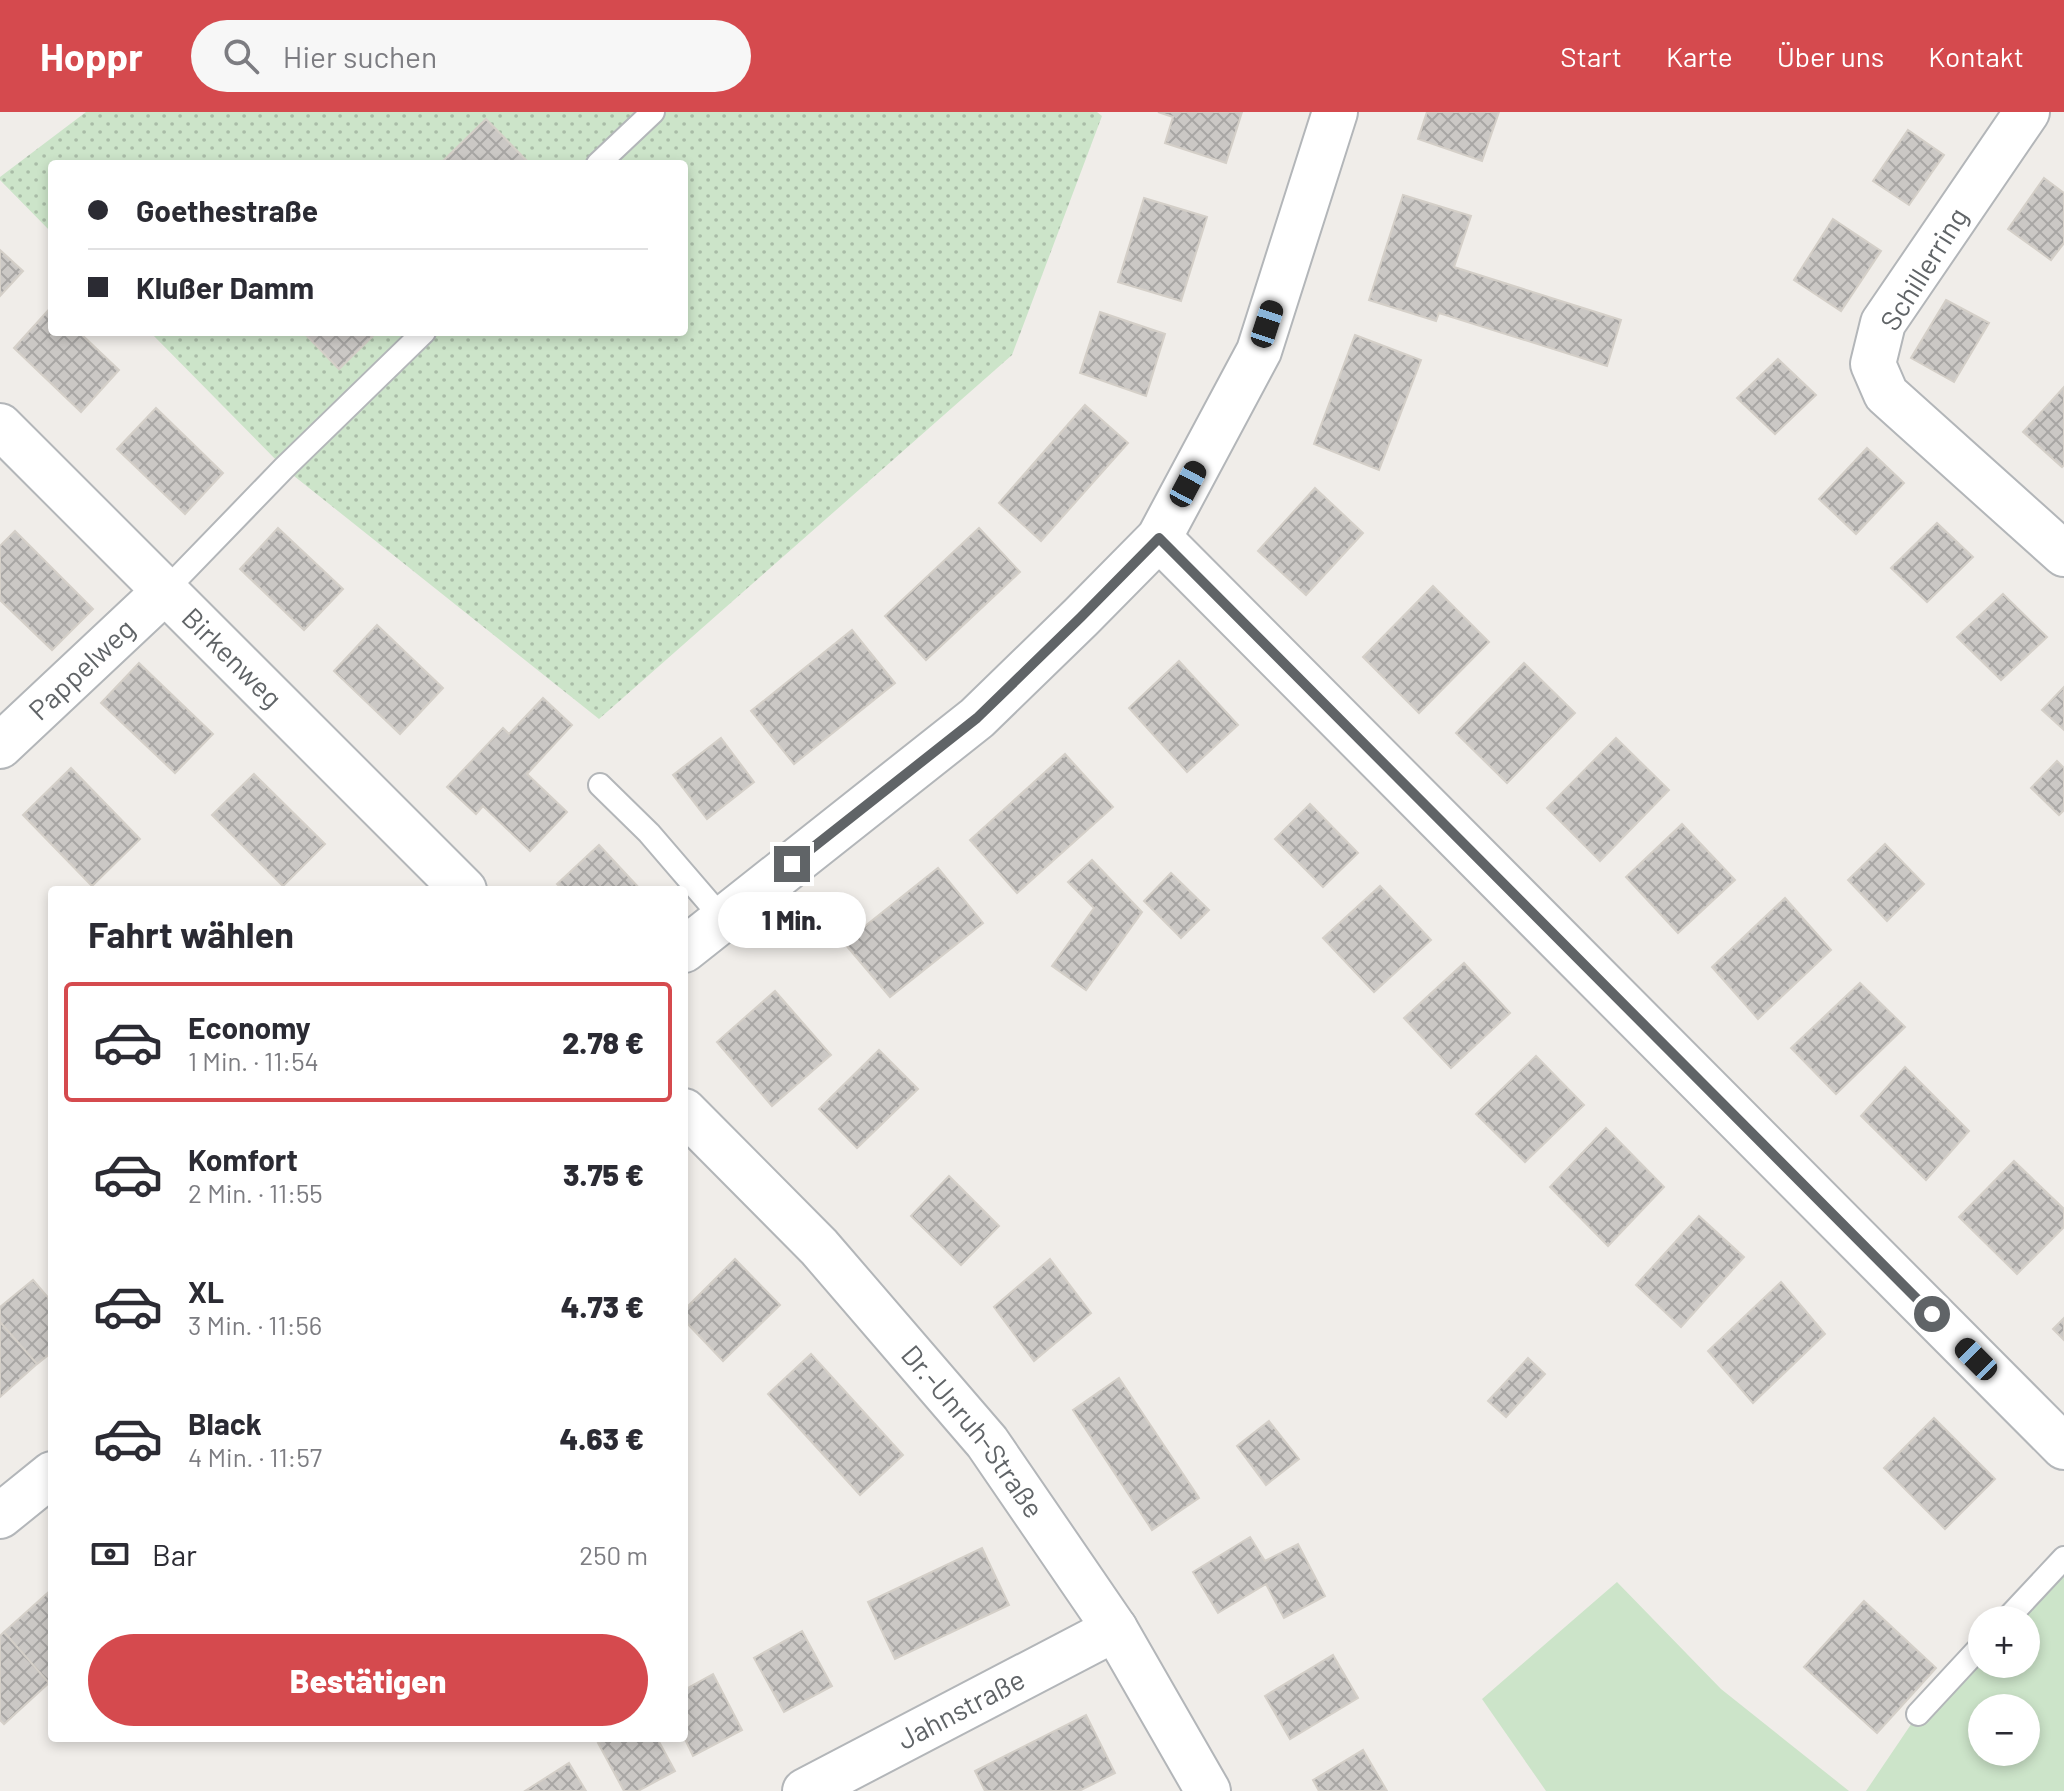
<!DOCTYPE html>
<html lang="de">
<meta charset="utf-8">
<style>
body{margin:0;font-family:Barlow,sans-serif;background:#f7f7f7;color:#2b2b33;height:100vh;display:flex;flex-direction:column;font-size:30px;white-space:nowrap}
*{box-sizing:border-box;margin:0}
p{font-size:26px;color:#7c7c81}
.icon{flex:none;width:44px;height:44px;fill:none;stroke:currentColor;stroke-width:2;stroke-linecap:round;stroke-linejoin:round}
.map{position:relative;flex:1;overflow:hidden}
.details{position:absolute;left:48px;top:774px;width:640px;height:856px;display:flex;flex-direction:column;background:#fff;border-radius:8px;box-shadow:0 4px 12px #0003}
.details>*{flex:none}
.top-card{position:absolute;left:48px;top:48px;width:640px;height:176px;border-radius:8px;box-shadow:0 4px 12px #0003;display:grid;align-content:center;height:176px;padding:0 40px;background:#fff}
.controls{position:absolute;left:1968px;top:1494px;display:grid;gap:16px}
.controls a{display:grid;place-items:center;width:72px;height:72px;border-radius:50%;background:#fff;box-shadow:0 4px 12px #0003;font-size:40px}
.end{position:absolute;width:36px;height:36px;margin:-18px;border:10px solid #606467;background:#fff;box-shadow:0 0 0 4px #fff}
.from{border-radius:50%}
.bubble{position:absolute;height:56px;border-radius:28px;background:#fff;box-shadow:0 4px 12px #0003;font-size:26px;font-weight:800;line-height:56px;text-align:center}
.car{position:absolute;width:24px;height:48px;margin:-24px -12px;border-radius:10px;box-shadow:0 0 6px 2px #0007;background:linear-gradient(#222 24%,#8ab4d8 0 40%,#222 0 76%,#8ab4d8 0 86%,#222 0)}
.top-card b{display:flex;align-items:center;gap:28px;height:76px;font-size:30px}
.top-card b+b{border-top:2px solid #e1e1e2}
.top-card i{width:20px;height:20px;background:#2b2b33}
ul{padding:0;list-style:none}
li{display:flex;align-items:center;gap:24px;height:120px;margin:0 16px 12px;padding:0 24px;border:4px solid transparent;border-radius:8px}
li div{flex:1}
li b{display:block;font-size:30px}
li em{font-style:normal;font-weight:800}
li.on{border-color:#d54a4e}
li>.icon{width:72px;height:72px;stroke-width:1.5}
h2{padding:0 40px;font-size:36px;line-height:96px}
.pay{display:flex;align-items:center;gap:20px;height:88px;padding:0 40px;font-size:30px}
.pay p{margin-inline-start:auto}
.button{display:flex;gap:16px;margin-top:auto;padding:16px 40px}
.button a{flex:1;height:92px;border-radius:48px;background:#d54a4e;color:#fff;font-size:32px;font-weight:800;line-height:92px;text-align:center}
header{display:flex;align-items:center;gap:48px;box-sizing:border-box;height:112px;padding:0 40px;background:#d54a4e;color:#fff}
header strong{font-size:38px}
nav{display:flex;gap:44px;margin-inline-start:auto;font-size:28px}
.search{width:560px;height:72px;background:#f7f7f7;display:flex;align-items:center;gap:20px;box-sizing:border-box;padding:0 28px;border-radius:44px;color:#7c7c81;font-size:30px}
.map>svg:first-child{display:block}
.green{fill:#cce4c9;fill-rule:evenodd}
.garden{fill:url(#garden-dots)}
.building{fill:url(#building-cross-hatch);stroke:#d4cfc8;stroke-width:2}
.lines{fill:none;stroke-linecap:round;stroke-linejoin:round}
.lane-casing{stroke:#b3b6b9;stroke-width:26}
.street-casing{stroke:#b3b6b9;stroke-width:48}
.secondary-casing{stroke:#b3b6b9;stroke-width:48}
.lane{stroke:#fff;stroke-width:22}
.street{stroke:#fff;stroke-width:44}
.secondary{stroke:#fff;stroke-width:44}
.route{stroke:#606467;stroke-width:10}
.labels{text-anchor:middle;stroke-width:7;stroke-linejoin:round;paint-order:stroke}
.street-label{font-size:28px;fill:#606467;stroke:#fff}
</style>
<header>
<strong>Hoppr</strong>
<div class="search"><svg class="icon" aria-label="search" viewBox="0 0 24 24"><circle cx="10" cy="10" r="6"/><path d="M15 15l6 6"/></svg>Hier suchen</div>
<nav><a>Start</a><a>Karte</a><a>Über uns</a><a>Kontakt</a></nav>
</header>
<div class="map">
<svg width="2064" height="1679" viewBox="0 0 2064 1679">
<defs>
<pattern id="garden-dots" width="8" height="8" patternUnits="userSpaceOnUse" patternTransform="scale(2)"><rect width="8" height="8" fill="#cce4c9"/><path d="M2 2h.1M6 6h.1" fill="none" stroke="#a9bca7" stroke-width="1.8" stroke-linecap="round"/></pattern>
<pattern id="building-cross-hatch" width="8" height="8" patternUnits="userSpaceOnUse" patternTransform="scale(2)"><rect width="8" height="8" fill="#cbc8c5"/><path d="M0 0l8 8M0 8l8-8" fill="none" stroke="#a8a6a4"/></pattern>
</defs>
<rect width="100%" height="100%" fill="#f0ede9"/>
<!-- green -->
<path class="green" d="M 2064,1446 L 2064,1679 L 1866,1679 L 1918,1602 L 1982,1533 L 1982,1552 L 2026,1552 L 2026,1508 L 2006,1508 ZM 1982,1596 L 2026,1596 L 2026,1640 L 1982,1640 Z
M 1617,1470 L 1721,1577 L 1849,1679 L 1546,1679 L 1482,1587 Z"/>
<!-- garden -->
<path class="garden" d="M 86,0 L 1097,0 L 1102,4 L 1012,243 L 599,607 L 284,356 L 150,220 L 684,220 L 684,52 L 52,52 L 52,121 L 0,68 L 0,65 Z"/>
<!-- building -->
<path class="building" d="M 1158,0 L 1242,0 L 1226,51 L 1165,31 L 1173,5 Z
M 1427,0 L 1499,0 L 1482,49 L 1418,27 Z
M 486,7 L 530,52 L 440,52 Z
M 1908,18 L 1944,43 L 1909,93 L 1873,69 Z
M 2044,66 L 2064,81 L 2064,131 L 2051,148 L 2008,117 Z
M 1403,83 L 1471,104 L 1454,155 L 1621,208 L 1607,254 L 1439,201 L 1436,209 L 1369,188 Z
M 1144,86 L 1207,105 L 1181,189 L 1118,170 Z
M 1833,107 L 1881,139 L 1841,199 L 1794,168 Z
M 0,138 L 23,159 L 0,184 Z
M 1946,188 L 1989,211 L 1954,270 L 1911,246 Z
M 52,194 L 52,220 L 79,220 L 119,258 L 81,300 L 14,236 Z
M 1100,200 L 1165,222 L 1146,284 L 1080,261 Z
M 303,220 L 377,220 L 339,257 Z
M 1355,223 L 1421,248 L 1379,358 L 1314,332 Z
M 1778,247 L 1816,283 L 1775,322 L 1737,286 Z
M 2064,275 L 2064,353 L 2062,355 L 2023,320 Z
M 1085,293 L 1128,331 L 1041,429 L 999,391 Z
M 156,296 L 223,361 L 185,402 L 117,337 Z
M 1867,336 L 1904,371 L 1856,422 L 1819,387 Z
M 1315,376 L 1363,421 L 1306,483 L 1258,439 Z
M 1937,411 L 1973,445 L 1927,490 L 1891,456 Z
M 278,416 L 343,477 L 304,518 L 240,457 Z
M 979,416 L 1020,460 L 926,548 L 885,504 Z
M 15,419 L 93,497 L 52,538 L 0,488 L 0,434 Z
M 1433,474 L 1489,530 L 1419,601 L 1363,545 Z
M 2003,482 L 2047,525 L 2001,568 L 1957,525 Z
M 377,513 L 443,576 L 400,622 L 334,559 Z
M 852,518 L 895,571 L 794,652 L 751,599 Z
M 1179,549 L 1238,613 L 1187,660 L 1129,596 Z
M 139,551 L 213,622 L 175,661 L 101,591 Z
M 1524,551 L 1575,601 L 1507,671 L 1456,621 Z
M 2064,575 L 2064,618 L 2042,598 Z
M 543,586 L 572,613 L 527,662 L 567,700 L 530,739 L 483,694 L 476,702 L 447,675 L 503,616 L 509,622 Z
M 721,626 L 754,670 L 707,707 L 673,663 Z
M 1616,626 L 1669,678 L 1600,749 L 1547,696 Z
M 1065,642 L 1113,695 L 1017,781 L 970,728 Z
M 2057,649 L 2064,656 L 2064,698 L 2059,703 L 2031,676 Z
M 71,656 L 140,727 L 92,774 L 23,703 Z
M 254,662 L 325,732 L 283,774 L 212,703 Z
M 1310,692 L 1358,741 L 1323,775 L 1275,727 Z
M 1682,712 L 1735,768 L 1678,821 L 1626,765 Z
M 1885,732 L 1924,772 L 1887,809 L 1848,768 Z
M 599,733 L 641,778 L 563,778 L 557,772 Z
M 1092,748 L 1142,800 L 1086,878 L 1052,854 L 1094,796 L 1068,770 Z
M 938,756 L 983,811 L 890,885 L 844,831 Z
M 1171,761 L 1209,798 L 1181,826 L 1144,789 Z
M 1380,774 L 1431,828 L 1374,880 L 1323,826 Z
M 1785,786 L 1831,838 L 1758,907 L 1712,855 Z
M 1464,851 L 1510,901 L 1451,956 L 1404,906 Z
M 1860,871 L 1905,915 L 1836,982 L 1791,936 Z
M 775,879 L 831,943 L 772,994 L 717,930 Z
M 879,938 L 918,977 L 857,1036 L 819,997 Z
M 1536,944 L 1584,993 L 1525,1050 L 1476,1002 Z
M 1905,955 L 1969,1019 L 1926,1068 L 1861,1004 Z
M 1606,1016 L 1664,1075 L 1608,1134 L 1550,1075 Z
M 2014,1049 L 2064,1097 L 2064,1115 L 2017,1162 L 1959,1105 Z
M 949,1064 L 999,1114 L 961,1153 L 911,1104 Z
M 1699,1104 L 1744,1145 L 1681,1215 L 1636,1173 Z
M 735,1147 L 780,1193 L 723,1249 L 684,1208 L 684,1198 Z
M 1050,1147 L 1091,1201 L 1034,1249 L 994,1195 Z
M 33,1168 L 52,1190 L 52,1240 L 37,1252 L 0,1210 L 0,1195 Z
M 1781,1170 L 1825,1222 L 1753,1291 L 1708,1239 Z
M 2064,1206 L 2064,1228 L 2053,1217 Z
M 0,1210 L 37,1252 L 0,1285 Z
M 811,1242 L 903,1343 L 860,1383 L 768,1282 Z
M 1528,1246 L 1545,1262 L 1506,1305 L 1488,1289 Z
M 1119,1266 L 1199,1386 L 1152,1418 L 1073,1298 Z
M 1934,1306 L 1995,1367 L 1945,1417 L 1884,1356 Z
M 1269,1309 L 1299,1347 L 1266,1373 L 1237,1334 Z
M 1250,1425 L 1265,1449 L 1298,1432 L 1325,1484 L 1284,1506 L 1266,1472 L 1218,1501 L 1193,1460 Z
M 982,1436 L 1009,1493 L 895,1547 L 868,1490 Z
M 52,1477 L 52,1569 L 49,1571 L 4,1520 Z
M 1864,1489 L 1936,1556 L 1877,1621 L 1804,1555 Z
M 802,1519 L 832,1574 L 784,1600 L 754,1546 Z
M 4,1520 L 49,1571 L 4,1612 L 0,1608 L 0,1524 Z
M 1333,1543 L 1358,1586 L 1290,1627 L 1265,1584 Z
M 713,1562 L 742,1618 L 693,1644 L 684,1625 L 684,1578 Z
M 1086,1603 L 1115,1661 L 1079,1679 L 985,1679 L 975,1659 Z
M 607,1626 L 657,1626 L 675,1659 L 638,1679 L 624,1679 L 598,1631 Z
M 1363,1638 L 1387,1679 L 1319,1679 L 1313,1668 Z
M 569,1651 L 586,1679 L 525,1679 Z"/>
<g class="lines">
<defs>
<path id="lane" d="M 598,52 L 653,0
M 164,480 L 284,356 L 424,220
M 600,673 L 649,721 L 723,807
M 2006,1508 L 2064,1446
M 1918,1602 L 1982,1533"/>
<g id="street">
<path d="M 2027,0 L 1883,211 L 1873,252 L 1886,282 L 2064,442"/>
<path id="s1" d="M 0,314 L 464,778"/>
<path d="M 1159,426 L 2064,1335"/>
<path id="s2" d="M 0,634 L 164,480"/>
<path id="s3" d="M 684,999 L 819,1135 L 987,1330 L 1115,1517 L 1208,1679"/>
<path id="s4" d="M 805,1679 L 1115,1517"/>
</g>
<path id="secondary" d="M 684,838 L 977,606 L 1081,505 L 1159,426 L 1259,239 L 1335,0
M 0,1404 L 52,1362"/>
</defs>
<!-- lane casing -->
<use href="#lane" class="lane-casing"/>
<!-- street casing -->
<use href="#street" class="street-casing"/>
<!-- secondary casing -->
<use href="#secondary" class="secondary-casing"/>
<!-- lane -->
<use href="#lane" class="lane"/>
<!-- street -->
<use href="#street" class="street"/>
<!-- secondary -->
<use href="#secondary" class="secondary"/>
</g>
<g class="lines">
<!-- route -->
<path class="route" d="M 792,752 L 977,606 L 1081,505 L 1159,426 L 1932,1202"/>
</g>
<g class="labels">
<!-- street labels -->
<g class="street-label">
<text transform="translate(1924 157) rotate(-58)" y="10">Schillerring</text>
<text dy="10" stroke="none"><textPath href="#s1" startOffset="328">Birkenweg</textPath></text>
<text dy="10" stroke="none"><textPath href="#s2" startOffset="112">Pappelweg</textPath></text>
<text dy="10" stroke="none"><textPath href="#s3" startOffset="432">Dr.-Unruh-Straße</textPath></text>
<text dy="10" stroke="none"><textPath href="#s4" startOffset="176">Jahnstraße</textPath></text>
</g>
</g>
</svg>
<div class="controls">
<a>+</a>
<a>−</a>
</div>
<i class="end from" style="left:1932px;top:1202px"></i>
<i class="end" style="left:792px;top:752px"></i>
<div class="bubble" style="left:718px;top:780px;width:148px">1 Min.</div>
<i class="car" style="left:1267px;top:212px;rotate:18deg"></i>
<i class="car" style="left:1188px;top:372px;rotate:28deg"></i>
<i class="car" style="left:1976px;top:1247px;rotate:315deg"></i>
<div class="top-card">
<b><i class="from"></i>Goethestraße</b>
<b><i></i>Klußer Damm</b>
</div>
<section class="details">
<h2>Fahrt wählen</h2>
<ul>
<li class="on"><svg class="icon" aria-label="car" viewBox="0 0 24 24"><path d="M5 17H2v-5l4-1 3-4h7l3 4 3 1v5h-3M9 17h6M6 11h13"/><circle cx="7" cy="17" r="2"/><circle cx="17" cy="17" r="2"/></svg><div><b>Economy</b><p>1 Min. · 11:54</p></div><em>2.78 €</em></li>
<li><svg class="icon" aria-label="car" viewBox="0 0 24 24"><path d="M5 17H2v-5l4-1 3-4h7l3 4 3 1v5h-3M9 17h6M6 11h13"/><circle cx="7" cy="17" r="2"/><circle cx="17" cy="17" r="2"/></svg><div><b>Komfort</b><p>2 Min. · 11:55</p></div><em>3.75 €</em></li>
<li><svg class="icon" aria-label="car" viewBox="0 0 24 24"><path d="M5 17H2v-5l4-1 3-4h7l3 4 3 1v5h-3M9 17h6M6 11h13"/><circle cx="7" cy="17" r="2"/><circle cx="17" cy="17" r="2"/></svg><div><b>XL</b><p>3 Min. · 11:56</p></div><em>4.73 €</em></li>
<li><svg class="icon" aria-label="car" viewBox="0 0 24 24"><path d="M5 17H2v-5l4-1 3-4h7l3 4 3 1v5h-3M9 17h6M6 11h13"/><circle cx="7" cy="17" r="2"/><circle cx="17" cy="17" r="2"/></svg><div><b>Black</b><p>4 Min. · 11:57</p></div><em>4.63 €</em></li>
</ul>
<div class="pay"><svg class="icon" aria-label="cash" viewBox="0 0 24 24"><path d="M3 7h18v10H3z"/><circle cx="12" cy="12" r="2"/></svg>Bar<p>250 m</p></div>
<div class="button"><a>Bestätigen</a></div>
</section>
</div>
